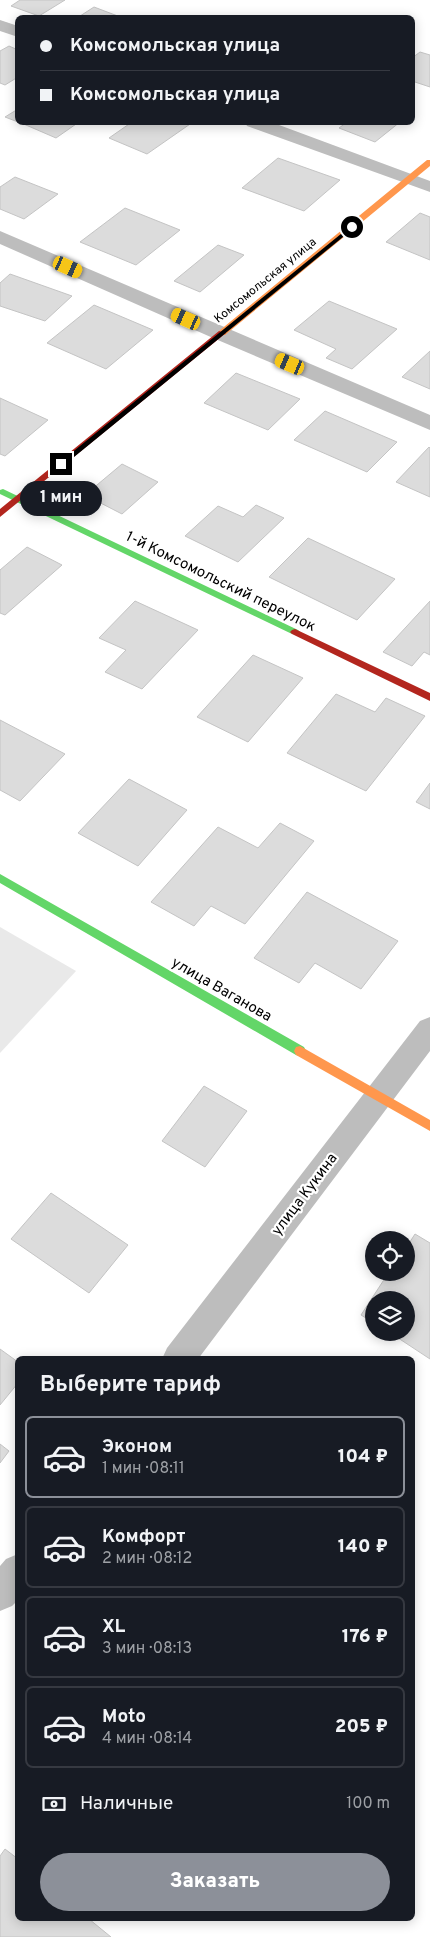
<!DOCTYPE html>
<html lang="ru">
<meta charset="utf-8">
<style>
body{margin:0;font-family:Overpass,sans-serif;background:#242831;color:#f1f3f6;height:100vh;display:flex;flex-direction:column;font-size:19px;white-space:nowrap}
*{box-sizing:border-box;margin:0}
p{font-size:16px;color:#9ea1a6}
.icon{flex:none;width:28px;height:28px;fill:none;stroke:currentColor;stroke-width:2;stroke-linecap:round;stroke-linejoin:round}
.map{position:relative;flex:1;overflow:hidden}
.details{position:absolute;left:15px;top:1356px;width:400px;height:565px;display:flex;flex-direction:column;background:#171b24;border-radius:8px;box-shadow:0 2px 12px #0003}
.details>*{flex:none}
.hud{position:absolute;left:15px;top:15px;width:400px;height:110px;border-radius:8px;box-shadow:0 2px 12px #0003;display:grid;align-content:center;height:110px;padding:0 25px;background:#171b24}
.buttons{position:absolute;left:365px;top:1231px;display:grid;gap:10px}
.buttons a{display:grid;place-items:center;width:50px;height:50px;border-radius:50%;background:#171b24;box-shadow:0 2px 12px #0003;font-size:25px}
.end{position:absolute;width:22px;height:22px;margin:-11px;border:6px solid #000;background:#fff;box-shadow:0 0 0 2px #fff}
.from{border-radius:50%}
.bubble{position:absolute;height:35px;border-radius:18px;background:#171b24;box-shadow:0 2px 12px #0003;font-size:16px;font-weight:800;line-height:35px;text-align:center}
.car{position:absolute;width:15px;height:30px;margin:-15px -8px;border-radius:6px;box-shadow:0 0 4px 1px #0007;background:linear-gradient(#f5c518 24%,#345 0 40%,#f5c518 0 76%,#345 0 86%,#f5c518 0)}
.hud b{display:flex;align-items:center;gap:18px;height:48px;font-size:19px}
.hud b+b{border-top:1px solid #363941}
.hud i{width:12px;height:12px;background:#f1f3f6}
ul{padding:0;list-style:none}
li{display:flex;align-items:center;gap:15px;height:82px;margin:0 10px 8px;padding:0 15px;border:2px solid #363941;border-radius:8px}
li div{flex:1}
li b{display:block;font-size:19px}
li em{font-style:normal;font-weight:800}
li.selected{border-color:#8c9099}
li>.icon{width:45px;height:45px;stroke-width:1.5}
h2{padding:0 25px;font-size:22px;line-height:60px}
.pay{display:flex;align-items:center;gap:12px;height:55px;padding:0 25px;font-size:19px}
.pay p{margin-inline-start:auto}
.button{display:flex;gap:10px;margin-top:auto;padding:10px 25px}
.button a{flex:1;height:58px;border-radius:30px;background:#8c9099;color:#fff;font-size:20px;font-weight:800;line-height:58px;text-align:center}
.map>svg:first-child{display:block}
.green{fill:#e9e9e9}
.building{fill:#dcdcdc;stroke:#c4c4c4}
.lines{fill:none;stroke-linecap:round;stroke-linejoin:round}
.street{fill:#bdbdbd;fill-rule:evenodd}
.fast{fill:#63d668;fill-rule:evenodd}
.slow{fill:#ff974d;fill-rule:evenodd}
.jam{fill:#b3261e;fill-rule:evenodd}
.route{fill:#000}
.labels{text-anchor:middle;stroke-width:4.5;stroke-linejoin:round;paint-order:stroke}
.far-street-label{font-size:12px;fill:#000;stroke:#fff}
.street-label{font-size:15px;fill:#000;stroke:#fff}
</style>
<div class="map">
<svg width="430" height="1937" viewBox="0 0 430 1937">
<rect width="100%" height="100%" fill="#fff"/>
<!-- green -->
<path class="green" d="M 0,927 L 76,971 L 0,1053 Z"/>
<!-- building -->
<path class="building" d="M 20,0 L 65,0 L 39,16 L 11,6 Z
M 94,7 L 123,18 L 77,18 Z
M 9,46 L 18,50 L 18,77 L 5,85 L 0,83 L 0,51 Z
M 420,52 L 430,55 L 430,87 L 412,81 L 412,58 Z
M 18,109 L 18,122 L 5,117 Z
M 19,122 L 79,122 L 56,138 Z
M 132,122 L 193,122 L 147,154 L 109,138 Z
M 347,122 L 400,122 L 375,142 L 339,128 Z
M 278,158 L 340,180 L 304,211 L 242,188 Z
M 15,177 L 58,194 L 24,219 L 0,209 L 0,187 Z
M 125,208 L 180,230 L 136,265 L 80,242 Z
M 420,213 L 430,217 L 430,260 L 386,242 Z
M 218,245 L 244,255 L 200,292 L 174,281 Z
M 10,274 L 72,296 L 45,321 L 0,306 L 0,283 Z
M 329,301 L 397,329 L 352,369 L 326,358 L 336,349 L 294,330 Z
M 94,305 L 153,330 L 106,369 L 47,343 Z
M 430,351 L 430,389 L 402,377 Z
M 236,373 L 300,399 L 268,430 L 204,403 Z
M 0,398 L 48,420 L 5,456 L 0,454 Z
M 325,411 L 397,442 L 367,472 L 294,440 Z
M 429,447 L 430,448 L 430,497 L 396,482 Z
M 122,464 L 158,482 L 122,514 L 85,495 Z
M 256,505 L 284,518 L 238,562 L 185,536 L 218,506 L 243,517 Z
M 308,538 L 395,579 L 357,620 L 269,577 Z
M 27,547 L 62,565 L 5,615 L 0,613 L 0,570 Z
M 135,601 L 198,630 L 142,689 L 105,672 L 126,650 L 99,638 Z
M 430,601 L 430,655 L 424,652 L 412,666 L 383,652 Z
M 253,655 L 303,678 L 248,742 L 197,717 Z
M 336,694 L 375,712 L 386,698 L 425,716 L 366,791 L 287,753 Z
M 0,720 L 65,754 L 20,801 L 0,790 Z
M 129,779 L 187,810 L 138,866 L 78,833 Z
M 430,783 L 430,809 L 416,802 Z
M 280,823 L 314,841 L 245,924 L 211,906 L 194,926 L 151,902 L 218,827 L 258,848 Z
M 307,892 L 398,941 L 361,989 L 315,963 L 299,983 L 254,958 Z
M 204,1086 L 247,1111 L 205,1167 L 162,1141 Z
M 51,1193 L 128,1245 L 89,1293 L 11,1239 Z
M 415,1234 L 430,1243 L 430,1359 L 389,1332 L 406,1332 L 406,1300 L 374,1300 L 374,1323 L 361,1315 L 389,1272 L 406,1272 L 406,1248 Z
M 0,1349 L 18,1362 L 18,1383 L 0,1405 Z
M 0,1444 L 9,1451 L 0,1463 Z
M 5,1849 L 18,1859 L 18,1919 L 89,1919 L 111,1937 L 0,1937 L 0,1856 Z"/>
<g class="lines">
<!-- street -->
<path class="street" d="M 0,20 L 18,26 L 18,37 L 0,31 Z
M 245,122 L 271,122 L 430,181 L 430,192 L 247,126 Z
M 0,231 L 430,415 L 430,430 L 213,338 L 0,244 Z
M 430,1017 L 430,1051 L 198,1359 L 162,1359 L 167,1348 L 420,1021 Z
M 18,1554 L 18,1600 L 12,1606 L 0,1611 L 0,1566 L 6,1559 Z"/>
<!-- fast -->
<path class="fast" d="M 3,489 L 298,630 L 300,632 L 298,634 L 292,634 L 0,494 L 0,490 Z
M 0,874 L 304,1047 L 306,1051 L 304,1055 L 300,1056 L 296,1055 L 0,883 Z"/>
<!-- slow -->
<path class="slow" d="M 427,160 L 430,160 L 430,166 L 225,335 L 219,335 L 219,331 Z
M 300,1046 L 430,1120 L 430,1131 L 296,1055 L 294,1051 L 296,1047 Z"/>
<!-- jam -->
<path class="jam" d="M 219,331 L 226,333 L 0,517 L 0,509 Z
M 295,629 L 430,693 L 430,701 L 292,634 L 290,632 L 292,630 Z"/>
</g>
<!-- route -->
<path class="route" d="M 352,225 L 354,228 L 63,466 L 59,466 L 59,463 Z"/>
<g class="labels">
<!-- far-street labels -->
<g class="far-street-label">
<text transform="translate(265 280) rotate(-39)" y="4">Комсомольская улица</text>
</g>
<!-- street labels -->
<g class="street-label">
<text transform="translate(221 581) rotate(26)" y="5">1-й Комсомольский переулок</text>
<text transform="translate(222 989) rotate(30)" y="5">улица Ваганова</text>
<text transform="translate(304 1194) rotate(-53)" y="5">улица Кукина</text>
</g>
</g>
</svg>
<div class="buttons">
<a><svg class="icon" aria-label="locate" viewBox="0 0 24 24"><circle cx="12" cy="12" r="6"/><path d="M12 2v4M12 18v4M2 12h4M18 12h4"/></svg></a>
<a><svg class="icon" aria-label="layers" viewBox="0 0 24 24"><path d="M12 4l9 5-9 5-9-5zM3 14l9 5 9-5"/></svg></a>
</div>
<i class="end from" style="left:352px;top:227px"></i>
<i class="end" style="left:61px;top:464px"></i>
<div class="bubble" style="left:20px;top:481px;width:82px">1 мин</div>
<i class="car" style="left:68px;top:267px;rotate:114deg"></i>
<i class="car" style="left:186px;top:319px;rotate:294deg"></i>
<i class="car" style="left:290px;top:364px;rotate:293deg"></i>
<div class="hud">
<b><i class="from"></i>Комсомольская улица</b>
<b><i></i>Комсомольская улица</b>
</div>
<section class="details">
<h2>Выберите тариф</h2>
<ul>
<li class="selected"><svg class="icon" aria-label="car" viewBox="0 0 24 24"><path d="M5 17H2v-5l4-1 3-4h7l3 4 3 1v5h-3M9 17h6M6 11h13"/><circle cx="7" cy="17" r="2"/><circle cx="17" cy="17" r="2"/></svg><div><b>Эконом</b><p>1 мин · 08:11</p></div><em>104 ₽</em></li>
<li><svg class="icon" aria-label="car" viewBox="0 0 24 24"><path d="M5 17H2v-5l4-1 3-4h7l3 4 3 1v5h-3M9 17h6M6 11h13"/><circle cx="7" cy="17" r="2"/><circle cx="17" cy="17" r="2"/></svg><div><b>Комфорт</b><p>2 мин · 08:12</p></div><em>140 ₽</em></li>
<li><svg class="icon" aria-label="car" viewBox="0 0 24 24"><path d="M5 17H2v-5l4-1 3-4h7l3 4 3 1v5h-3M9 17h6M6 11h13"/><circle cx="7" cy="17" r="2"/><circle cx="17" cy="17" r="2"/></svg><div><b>XL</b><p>3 мин · 08:13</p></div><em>176 ₽</em></li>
<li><svg class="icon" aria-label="car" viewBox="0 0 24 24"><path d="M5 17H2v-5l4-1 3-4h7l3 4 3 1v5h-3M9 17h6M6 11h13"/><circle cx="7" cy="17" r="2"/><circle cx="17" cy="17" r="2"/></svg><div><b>Moto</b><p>4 мин · 08:14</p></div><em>205 ₽</em></li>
</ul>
<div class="pay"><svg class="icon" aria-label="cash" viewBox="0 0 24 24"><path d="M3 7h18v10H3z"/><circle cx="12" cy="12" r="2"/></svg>Наличные<p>100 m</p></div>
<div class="button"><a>Заказать</a></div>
</section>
</div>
